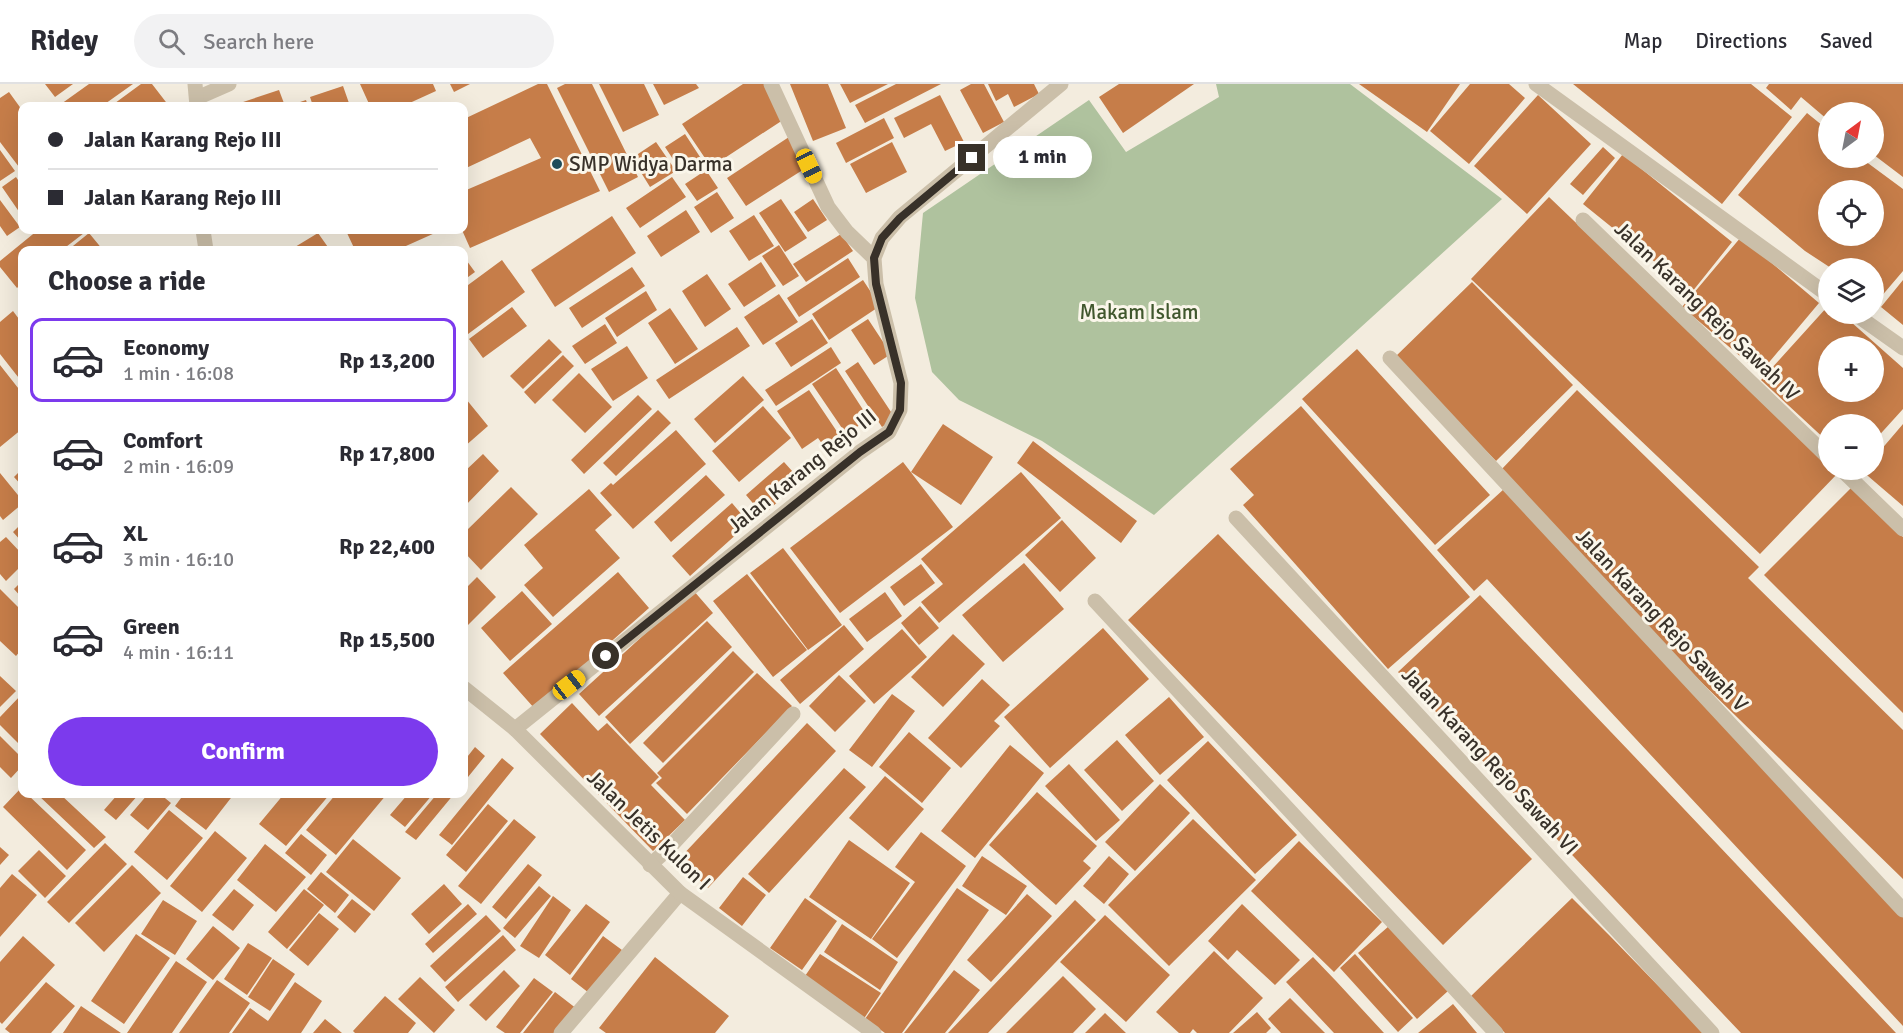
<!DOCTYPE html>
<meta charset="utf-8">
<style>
body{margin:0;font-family:Signika,sans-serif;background:#f2f2f3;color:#2b2b33;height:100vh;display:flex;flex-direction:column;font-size:22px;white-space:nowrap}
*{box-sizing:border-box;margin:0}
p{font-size:20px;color:#7c7c81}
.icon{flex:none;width:33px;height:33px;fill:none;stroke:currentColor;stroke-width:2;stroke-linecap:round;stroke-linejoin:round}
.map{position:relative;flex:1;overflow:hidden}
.panel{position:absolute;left:18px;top:162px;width:450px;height:552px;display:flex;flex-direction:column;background:#fff;border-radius:12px;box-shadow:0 6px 24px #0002}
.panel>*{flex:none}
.hud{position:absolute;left:18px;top:18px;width:450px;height:132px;border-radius:12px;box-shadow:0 6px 24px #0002;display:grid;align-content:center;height:132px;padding:0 30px;background:#fff}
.needle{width:39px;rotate:32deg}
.fabs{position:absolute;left:1818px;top:18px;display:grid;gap:12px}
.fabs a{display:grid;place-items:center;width:66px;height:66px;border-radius:50%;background:#fff;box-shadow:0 6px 24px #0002;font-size:30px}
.end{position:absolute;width:27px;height:27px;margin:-14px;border:8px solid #383129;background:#fff;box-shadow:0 0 0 3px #fff}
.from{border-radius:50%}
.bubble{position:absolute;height:42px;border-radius:21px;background:#fff;box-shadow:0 6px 24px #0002;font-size:20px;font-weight:800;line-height:42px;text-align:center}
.car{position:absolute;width:18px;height:36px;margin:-18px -9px;border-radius:8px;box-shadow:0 0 4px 2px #0007;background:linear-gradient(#f5c518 24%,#345 0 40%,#f5c518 0 76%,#345 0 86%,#f5c518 0)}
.hud b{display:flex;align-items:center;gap:21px;height:57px;font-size:22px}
.hud b+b{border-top:2px solid #e1e1e2}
.hud i{width:15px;height:15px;background:#2b2b33}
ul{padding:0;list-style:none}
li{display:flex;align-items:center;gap:18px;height:84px;margin:0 12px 9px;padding:0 18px;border:3px solid transparent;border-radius:12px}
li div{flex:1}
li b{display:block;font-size:22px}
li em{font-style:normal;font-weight:800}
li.current{border-color:#7c3aed}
li>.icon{width:54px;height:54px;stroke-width:1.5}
h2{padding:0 30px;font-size:27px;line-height:72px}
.primary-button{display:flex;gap:12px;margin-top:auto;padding:12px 30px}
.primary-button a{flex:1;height:69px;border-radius:36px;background:#7c3aed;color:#fff;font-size:24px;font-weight:800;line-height:69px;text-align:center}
header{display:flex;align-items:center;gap:36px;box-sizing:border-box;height:84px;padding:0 30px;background:#fff;border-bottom:2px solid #e1e1e2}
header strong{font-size:28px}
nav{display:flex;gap:33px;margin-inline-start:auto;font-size:21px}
.search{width:420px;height:54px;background:#f2f2f3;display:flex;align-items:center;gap:15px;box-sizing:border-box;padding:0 21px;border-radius:33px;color:#7c7c81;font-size:22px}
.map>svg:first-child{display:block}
.green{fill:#afc29e}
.building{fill:#c67d49;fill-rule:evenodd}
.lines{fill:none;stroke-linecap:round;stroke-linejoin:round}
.service{stroke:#cbbfa9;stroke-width:15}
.minor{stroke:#cbbfa9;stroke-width:15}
.tertiary{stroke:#cbbfa9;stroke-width:15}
.route{stroke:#383129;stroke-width:8}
.poi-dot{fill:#1e4c5a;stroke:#faf6ea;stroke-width:2}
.labels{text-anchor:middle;stroke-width:6;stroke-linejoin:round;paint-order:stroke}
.poi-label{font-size:21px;fill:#383129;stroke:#faf6ea;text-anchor:start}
.street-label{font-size:21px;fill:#383129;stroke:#faf6ea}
.park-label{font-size:21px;fill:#40572d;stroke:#faf6ea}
</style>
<header>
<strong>Ridey</strong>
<div class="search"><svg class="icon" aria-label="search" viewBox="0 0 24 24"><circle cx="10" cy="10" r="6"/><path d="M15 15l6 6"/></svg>Search here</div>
<nav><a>Map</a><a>Directions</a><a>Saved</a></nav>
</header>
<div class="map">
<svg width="1903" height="949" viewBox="0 0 1903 949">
<rect width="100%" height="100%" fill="#f3ecde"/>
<!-- green -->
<path class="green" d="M 1216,0 L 1350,0 L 1502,115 L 1154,431 L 1042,357 L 959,316 L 932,288 L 915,214 L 923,129 L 1089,16 L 1126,68 L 1219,13 Z"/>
<!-- building -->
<path class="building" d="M 45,0 L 73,0 L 55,13 Z
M 89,0 L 133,0 L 102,22 L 63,22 L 61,20 Z
M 141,0 L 152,0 L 169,22 L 111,22 Z
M 360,0 L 433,0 L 436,7 L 403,22 L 370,22 Z
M 450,0 L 470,0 L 454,8 Z
M 538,0 L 547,0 L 600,107 L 470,164 L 462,146 L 464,146 L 464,107 L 541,74 L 530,54 L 464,85 L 464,35 Z
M 565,0 L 592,0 L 638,93 L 609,108 L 557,4 Z
M 599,0 L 644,0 L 659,31 L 623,48 Z
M 653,0 L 696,0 L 699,4 L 664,21 Z
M 743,0 L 764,0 L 786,34 L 711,83 L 682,40 Z
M 790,0 L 828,0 L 846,44 L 813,57 Z
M 840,0 L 888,0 L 850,19 Z
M 896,0 L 941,0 L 865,39 L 855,21 Z
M 971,0 L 984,0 L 1004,38 L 983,49 L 960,6 Z
M 988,0 L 1034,0 L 1039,10 L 1014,23 L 1008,10 L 996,17 Z
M 1119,0 L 1194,0 L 1123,49 L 1099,13 Z
M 1359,0 L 1460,0 L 1427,48 Z
M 1470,0 L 1509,0 L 1525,14 L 1469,80 L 1430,47 Z
M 1573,0 L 1751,0 L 1792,33 L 1722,120 Z
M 1769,0 L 1903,0 L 1903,93 L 1874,71 L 1874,28 L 1828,28 L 1828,36 L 1801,13 L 1791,26 L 1766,4 Z
M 343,2 L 350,22 L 313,22 L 310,13 Z
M 279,6 L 285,22 L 238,22 L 237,20 Z
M 9,8 L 22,26 L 22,80 L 19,83 L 0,58 L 0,14 Z
M 940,11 L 964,58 L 945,67 L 931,40 L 904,54 L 894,34 Z
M 1538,11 L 1591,60 L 1527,130 L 1474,82 Z
M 306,16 L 308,22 L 288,22 Z
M 1807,29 L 1828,46 L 1828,74 L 1861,74 L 1903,105 L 1903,187 L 1874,221 L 1874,184 L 1831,184 L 1805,167 L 1738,111 ZM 1828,106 L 1874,106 L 1874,152 L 1828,152 Z
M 884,34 L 894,54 L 846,79 L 836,59 Z
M 685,50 L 702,76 L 682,89 L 665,63 Z
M 789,53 L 809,82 L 746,122 L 727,94 Z
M 656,58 L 676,87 L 650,103 L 632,74 Z
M 892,58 L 907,88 L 866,109 L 850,80 Z
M 1603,63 L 1615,74 L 1583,111 L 1570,100 Z
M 0,66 L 15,87 L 0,97 Z
M 1623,70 L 1732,158 L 1692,208 L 1583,120 Z
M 706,86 L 718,104 L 697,117 L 685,100 Z
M 16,93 L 22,102 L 22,132 L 2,103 Z
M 672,93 L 686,113 L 640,144 L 626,124 Z
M 717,108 L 734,134 L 711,149 L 694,123 Z
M 1549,113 L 1828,380 L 1828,386 L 1835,386 L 1838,389 L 1760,470 L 1471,195 Z
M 781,115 L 807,154 L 785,168 L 759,129 Z
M 813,115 L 827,136 L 808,148 L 794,128 Z
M 0,116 L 20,143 L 7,152 L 0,142 Z
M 686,126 L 700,148 L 661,173 L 647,152 Z
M 754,131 L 774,162 L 749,177 L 729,147 Z
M 612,132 L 636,169 L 555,223 L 531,186 Z
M 38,146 L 88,146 L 62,166 L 22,166 L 22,199 L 17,204 L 0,183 L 0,177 Z
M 355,146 L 433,146 L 435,149 L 397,166 L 355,166 L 347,149 Z
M 89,149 L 103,166 L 68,166 Z
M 318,149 L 330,166 L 290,166 Z
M 841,150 L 853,167 L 806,198 L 793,180 Z
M 1741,153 L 1819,219 L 1760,289 L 1682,223 Z
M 779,161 L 799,192 L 783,202 L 762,172 Z
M 464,173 L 475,188 L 464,196 Z
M 848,174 L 860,193 L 799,233 L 787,214 Z
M 502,176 L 525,208 L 464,253 L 464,204 Z
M 761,178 L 776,202 L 744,223 L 728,200 Z
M 632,183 L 645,202 L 582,244 L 569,224 Z
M 707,190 L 731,225 L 705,243 L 682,207 Z
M 863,196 L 880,222 L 829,256 L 812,230 Z
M 1903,196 L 1903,241 L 1881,223 Z
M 1472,198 L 1573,301 L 1496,377 L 1394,274 Z
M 646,207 L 657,226 L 617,253 L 605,234 Z
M 779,210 L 798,238 L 763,261 L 744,233 Z
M 1828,222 L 1828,230 L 1842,230 L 1903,284 L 1903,325 L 1874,357 L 1874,340 L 1828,340 L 1828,358 L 1761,296 ZM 1828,262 L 1874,262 L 1874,308 L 1828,308 Z
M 512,223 L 527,242 L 483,274 L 469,255 Z
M 670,224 L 698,265 L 675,280 L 648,239 Z
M 13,227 L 22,239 L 22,298 L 0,270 L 0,238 Z
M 812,235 L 828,259 L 791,283 L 775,259 Z
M 868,235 L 891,270 L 874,281 L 851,246 Z
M 605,240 L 617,259 L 585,280 L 572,262 Z
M 737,243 L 750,262 L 669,315 L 656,296 Z
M 549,255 L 562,268 L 523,305 L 510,292 Z
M 627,262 L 648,294 L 613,317 L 591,285 Z
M 831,263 L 841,279 L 776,322 L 765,306 Z
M 1357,265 L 1490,411 L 1435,461 L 1302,315 Z
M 563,271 L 574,282 L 535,320 L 524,308 Z
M 858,278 L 895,334 L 882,343 L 845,287 Z
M 0,281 L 22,309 L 22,345 L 0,363 Z
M 836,284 L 869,335 L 846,350 L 812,300 Z
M 579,289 L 612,323 L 585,349 L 552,316 Z
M 743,292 L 764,316 L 715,359 L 694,335 Z
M 809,306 L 846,361 L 830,371 L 818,354 L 802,365 L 777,327 Z
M 1577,306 L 1759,483 L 1748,494 L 1903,646 L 1903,795 L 1700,597 L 1500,387 Z
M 638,311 L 652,325 L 584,390 L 571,376 Z
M 466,315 L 488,342 L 464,363 L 464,317 Z
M 763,322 L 791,354 L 739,398 L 712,367 Z
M 1301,322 L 1470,513 L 1388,585 L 1243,421 L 1254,411 L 1230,385 Z
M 658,326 L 671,339 L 616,392 L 603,379 Z
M 943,340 L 993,373 L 961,421 L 911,388 Z
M 1903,340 L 1903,422 L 1861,386 L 1874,386 L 1874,374 Z
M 676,346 L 706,380 L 633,445 L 600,409 L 611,399 L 613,401 Z
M 1033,357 L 1137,437 L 1121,459 L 1017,379 Z
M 483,370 L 499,387 L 464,423 L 464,388 Z
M 784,378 L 801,397 L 763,431 L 746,411 Z
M 903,378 L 953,443 L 840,529 L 790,464 Z
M 22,385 L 22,402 L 14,393 Z
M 1021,388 L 1061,434 L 939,539 L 921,518 L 943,500 L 921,475 Z
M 0,389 L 22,416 L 22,420 L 3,436 L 0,432 Z
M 706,391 L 725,411 L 671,458 L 654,438 Z
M 511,403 L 538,430 L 481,486 L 464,468 L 464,449 Z
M 1852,403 L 1903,453 L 1903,629 L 1764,491 Z
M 589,405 L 612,431 L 595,446 L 620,474 L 553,533 L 524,501 L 543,484 L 524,461 Z
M 1504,405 L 1903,833 L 1903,942 L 1487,495 L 1474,507 L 1437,466 Z
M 732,419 L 749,439 L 690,492 L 672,472 Z
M 1062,436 L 1096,474 L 1060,508 L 1025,471 Z
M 22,439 L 22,458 L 13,448 Z
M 1218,450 L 1532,775 L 1443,861 L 1128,536 Z
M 6,453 L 22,470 L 22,481 L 6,497 L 0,490 L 0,458 Z
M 783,464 L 842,541 L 808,566 L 750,489 Z
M 1024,479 L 1064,525 L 1003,578 L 962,531 Z
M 921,480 L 935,499 L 904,522 L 890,503 Z
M 618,488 L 649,524 L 535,625 L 503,589 Z
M 747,490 L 807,566 L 773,593 L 713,517 Z
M 477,493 L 496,513 L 464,545 L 464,506 Z
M 22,497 L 22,514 L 14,505 Z
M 0,505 L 22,527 L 22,565 L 16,572 L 0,557 Z
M 693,506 L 713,529 L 599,632 L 579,610 Z
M 522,507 L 552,540 L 510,577 L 481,544 Z
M 885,508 L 902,532 L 867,558 L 849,535 Z
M 1480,511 L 1631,669 L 1896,949 L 1741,949 L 1615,816 L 1398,588 Z
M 920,522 L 939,544 L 919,561 L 901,539 Z
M 707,537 L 732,563 L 630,660 L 605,633 Z
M 844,541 L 864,565 L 800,620 L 780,596 Z
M 1103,544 L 1149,595 L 1050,684 L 1004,633 Z
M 902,545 L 927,573 L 874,620 L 849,592 Z
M 953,550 L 985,580 L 943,623 L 911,593 Z
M 733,567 L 754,588 L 663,679 L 643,659 Z
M 757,589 L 792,622 L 687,730 L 656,699 L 662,694 L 657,689 Z
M 839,591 L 866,617 L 835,648 L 809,622 Z
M 0,592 L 16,607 L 0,623 Z
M 982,595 L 1010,621 L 994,637 L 1000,642 L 961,684 L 928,654 Z
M 22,610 L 22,663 L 0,641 L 0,633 Z
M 892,610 L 915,627 L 872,683 L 849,666 Z
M 1169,613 L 1204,653 L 1160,691 L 1125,651 Z
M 572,619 L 598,647 L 607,639 L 659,693 L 651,701 L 685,736 L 653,767 L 540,650 Z
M 807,639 L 836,667 L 708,804 L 678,776 Z
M 909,648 L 951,684 L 922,719 L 879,683 Z
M 0,652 L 22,674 L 22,682 L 11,694 L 0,683 Z
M 1117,656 L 1154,697 L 1122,727 L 1084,686 Z
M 1208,657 L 1297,751 L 1255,790 L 1167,696 Z
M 1010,661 L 1044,689 L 975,774 L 941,747 Z
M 475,663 L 485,672 L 464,698 L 464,677 Z
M 502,674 L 514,684 L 452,761 L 439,751 Z
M 1069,680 L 1120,736 L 1096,757 L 1045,702 Z
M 844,684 L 866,703 L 769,809 L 748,790 Z
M 885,692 L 924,725 L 888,767 L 849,734 Z
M 1160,700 L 1190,729 L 1135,787 L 1105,758 Z
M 22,703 L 22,710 L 27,710 L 86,766 L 67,786 L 3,723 Z
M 1037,708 L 1097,762 L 1083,777 L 1091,784 L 1056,821 L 989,761 Z
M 37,710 L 60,710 L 106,753 L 94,764 Z
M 118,710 L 139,710 L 116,736 L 104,726 Z
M 148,710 L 160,710 L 171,719 L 148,746 L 130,731 Z
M 184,710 L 234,710 L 206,746 L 175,722 Z
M 284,710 L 330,710 L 286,762 L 259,740 Z
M 336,710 L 387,710 L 336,771 L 306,746 Z
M 408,710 L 433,710 L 405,743 L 390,731 Z
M 437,710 L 454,710 L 416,756 L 405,748 Z
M 488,720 L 508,737 L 466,788 L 446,771 Z
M 169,726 L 203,754 L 167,796 L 134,768 Z
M 514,735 L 536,753 L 481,820 L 458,802 Z
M 1193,735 L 1256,796 L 1169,882 L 1108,821 Z
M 215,747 L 247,774 L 202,828 L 170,802 Z
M 921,748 L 966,782 L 897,874 L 872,855 L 915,798 L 895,783 Z
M 301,750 L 327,771 L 311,791 L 285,769 Z
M 353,755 L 401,794 L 374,827 L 326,788 Z
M 849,756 L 910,799 L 871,855 L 809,813 Z
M 1299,757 L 1382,838 L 1334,888 L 1251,807 Z
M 105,759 L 127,780 L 69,839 L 47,818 Z
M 265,760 L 306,793 L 276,828 L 237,796 Z
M 0,763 L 9,771 L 0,781 Z
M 39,766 L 66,792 L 45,814 L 18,787 Z
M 982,772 L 1027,802 L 1006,831 L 962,802 Z
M 1109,772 L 1129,790 L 1104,820 L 1083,802 Z
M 528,780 L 542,791 L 506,835 L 492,823 Z
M 132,781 L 161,809 L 104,868 L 75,839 Z
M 321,788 L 349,811 L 335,829 L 307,805 Z
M 12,790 L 37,811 L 0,853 L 0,804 Z
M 743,793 L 766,811 L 742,842 L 719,824 Z
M 444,800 L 462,820 L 429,850 L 411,830 Z
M 539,802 L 551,812 L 515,854 L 503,844 Z
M 957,804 L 989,826 L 902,949 L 885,949 L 865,935 Z
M 234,805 L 254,821 L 233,847 L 212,831 Z
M 304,805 L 324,821 L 287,865 L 268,848 Z
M 1027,810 L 1052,832 L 991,898 L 967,876 Z
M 553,812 L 571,826 L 539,874 L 520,862 Z
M 805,814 L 837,837 L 802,886 L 770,864 Z
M 1572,814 L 1609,851 L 1704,949 L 1505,949 L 1470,913 Z
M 352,815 L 371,830 L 355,849 L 337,833 Z
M 163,816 L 197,837 L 175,871 L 141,850 Z
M 1075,816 L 1096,836 L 988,949 L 948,949 Z
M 468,820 L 477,830 L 433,869 L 425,860 Z
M 586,820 L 610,838 L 570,891 L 545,871 Z
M 1242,820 L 1300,876 L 1275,901 L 1237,866 L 1228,876 L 1208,857 Z
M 319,829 L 339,845 L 308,882 L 289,866 Z
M 486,831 L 501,847 L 445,898 L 430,882 Z
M 1105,831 L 1170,891 L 1126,938 L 1060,878 Z
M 842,840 L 898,878 L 880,906 L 824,868 Z
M 213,842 L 240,864 L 213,896 L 186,875 Z
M 1389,842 L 1448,907 L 1417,935 L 1358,869 Z
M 136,850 L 170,874 L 124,940 L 91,917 Z
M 503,851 L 516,866 L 458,918 L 445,903 Z
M 23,852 L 55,881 L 2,940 L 0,938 L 0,878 Z
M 603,852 L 622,866 L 589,909 L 571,895 Z
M 248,859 L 272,874 L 247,911 L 224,895 Z
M 1214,867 L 1263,914 L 1229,949 L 1197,949 L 1193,945 L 1190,949 L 1179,949 L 1156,928 Z
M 820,870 L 881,909 L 863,936 L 803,895 Z
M 1355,870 L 1413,934 L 1398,948 L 1340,884 Z
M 655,873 L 729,932 L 715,949 L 606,949 L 599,944 Z
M 1313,873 L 1336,897 L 1384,949 L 1334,949 L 1286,898 Z
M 273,875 L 295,890 L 270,927 L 248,913 Z
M 176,877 L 207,898 L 172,949 L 127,949 Z
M 504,886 L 520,902 L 486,937 L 469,921 Z
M 954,886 L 980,906 L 945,949 L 904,949 Z
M 1063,892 L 1096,925 L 1073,949 L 1006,949 Z
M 420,893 L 455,926 L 434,949 L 398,915 Z
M 534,894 L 553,908 L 520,949 L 505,949 L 496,943 Z
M 217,896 L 250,919 L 229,949 L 179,949 Z
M 46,898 L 75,922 L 51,949 L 10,949 L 5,945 Z
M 295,898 L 322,917 L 301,949 L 232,949 L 250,924 L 268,937 Z
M 555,908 L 577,925 L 557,949 L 523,949 Z
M 385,912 L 416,939 L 408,949 L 355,949 L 353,947 Z
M 1290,914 L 1325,949 L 1281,949 L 1268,935 Z
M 1453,920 L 1477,949 L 1418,949 Z
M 81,922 L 121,949 L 63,949 Z
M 1257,928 L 1271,944 L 1266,949 L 1233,949 Z
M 1105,929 L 1126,949 L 1085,949 Z
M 325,935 L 342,949 L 313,949 Z"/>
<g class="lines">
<!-- service -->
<path class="service" d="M 650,781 L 668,765 L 793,630"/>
<!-- minor -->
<path class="minor" d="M 771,0 L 828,123 L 847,148 L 874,174
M 1536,0 L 1828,211
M 197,14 L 229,0
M 1583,136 L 1828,373
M 1855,230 L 1903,264
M 1390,274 L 1903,826
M 1842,386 L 1903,445
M 1236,434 L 1712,949
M 1095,517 L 1496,949
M 515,645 L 860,368 L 889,348 L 900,326 L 901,299 L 876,200 L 874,174 L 882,154 L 900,133 L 1061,0
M 561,949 L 680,809"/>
<!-- tertiary -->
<path class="tertiary" d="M 195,0 L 197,22
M 203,146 L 206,166
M 464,604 L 515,645 L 680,809 L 874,949"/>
</g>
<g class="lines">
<!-- route -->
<path class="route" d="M 606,572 L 860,368 L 889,348 L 900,326 L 901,299 L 876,200 L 874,174 L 882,154 L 900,134 L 972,74"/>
</g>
<!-- markers -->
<circle class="poi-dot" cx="557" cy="80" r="6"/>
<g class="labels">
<!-- poi labels -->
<g class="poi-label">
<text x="569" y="87">SMP Widya Darma</text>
</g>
<!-- street labels -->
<g class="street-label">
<text transform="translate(1707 227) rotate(44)" y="7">Jalan Karang Rejo Sawah IV</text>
<text transform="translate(802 387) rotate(-39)" y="7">Jalan Karang Rejo III</text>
<text transform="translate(1662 536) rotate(47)" y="7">Jalan Karang Rejo Sawah V</text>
<text transform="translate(1490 677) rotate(47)" y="7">Jalan Karang Rejo Sawah VI</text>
<text transform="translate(649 746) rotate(44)" y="7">Jalan Jetis Kulon I</text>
</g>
<!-- park labels -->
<g class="park-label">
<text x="1139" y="235">Makam Islam</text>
</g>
</g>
</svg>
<div class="fabs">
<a><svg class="needle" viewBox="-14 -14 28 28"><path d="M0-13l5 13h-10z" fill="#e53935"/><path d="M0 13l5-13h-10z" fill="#7c7c81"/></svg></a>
<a><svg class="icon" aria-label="locate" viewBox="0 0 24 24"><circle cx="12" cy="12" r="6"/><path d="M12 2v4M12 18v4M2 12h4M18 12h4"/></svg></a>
<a><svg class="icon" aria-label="layers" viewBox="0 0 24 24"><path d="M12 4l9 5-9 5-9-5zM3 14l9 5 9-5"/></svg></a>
<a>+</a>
<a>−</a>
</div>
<i class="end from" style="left:606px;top:572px"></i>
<i class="end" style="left:972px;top:74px"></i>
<div class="bubble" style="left:993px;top:52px;width:99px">1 min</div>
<i class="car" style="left:809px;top:82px;rotate:155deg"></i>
<i class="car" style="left:569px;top:601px;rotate:52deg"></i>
<div class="hud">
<b><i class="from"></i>Jalan Karang Rejo III</b>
<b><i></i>Jalan Karang Rejo III</b>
</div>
<section class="panel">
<h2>Choose a ride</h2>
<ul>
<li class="current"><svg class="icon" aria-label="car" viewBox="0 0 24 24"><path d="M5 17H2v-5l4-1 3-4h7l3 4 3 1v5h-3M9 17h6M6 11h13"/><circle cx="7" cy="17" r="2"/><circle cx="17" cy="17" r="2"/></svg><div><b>Economy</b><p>1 min · 16:08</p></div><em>Rp 13,200</em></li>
<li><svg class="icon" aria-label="car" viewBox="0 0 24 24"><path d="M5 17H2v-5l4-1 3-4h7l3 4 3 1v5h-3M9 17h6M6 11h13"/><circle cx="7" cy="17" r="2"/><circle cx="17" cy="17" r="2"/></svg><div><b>Comfort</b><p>2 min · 16:09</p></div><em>Rp 17,800</em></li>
<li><svg class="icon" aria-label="car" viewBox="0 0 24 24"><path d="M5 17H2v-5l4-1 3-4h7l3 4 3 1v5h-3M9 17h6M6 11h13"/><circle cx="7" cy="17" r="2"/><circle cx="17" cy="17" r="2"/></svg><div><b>XL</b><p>3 min · 16:10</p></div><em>Rp 22,400</em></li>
<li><svg class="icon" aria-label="car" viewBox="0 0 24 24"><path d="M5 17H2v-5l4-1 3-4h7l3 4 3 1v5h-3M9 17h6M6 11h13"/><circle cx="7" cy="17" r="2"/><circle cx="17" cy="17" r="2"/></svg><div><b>Green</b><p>4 min · 16:11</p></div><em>Rp 15,500</em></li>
</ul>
<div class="primary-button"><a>Confirm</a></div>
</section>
</div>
